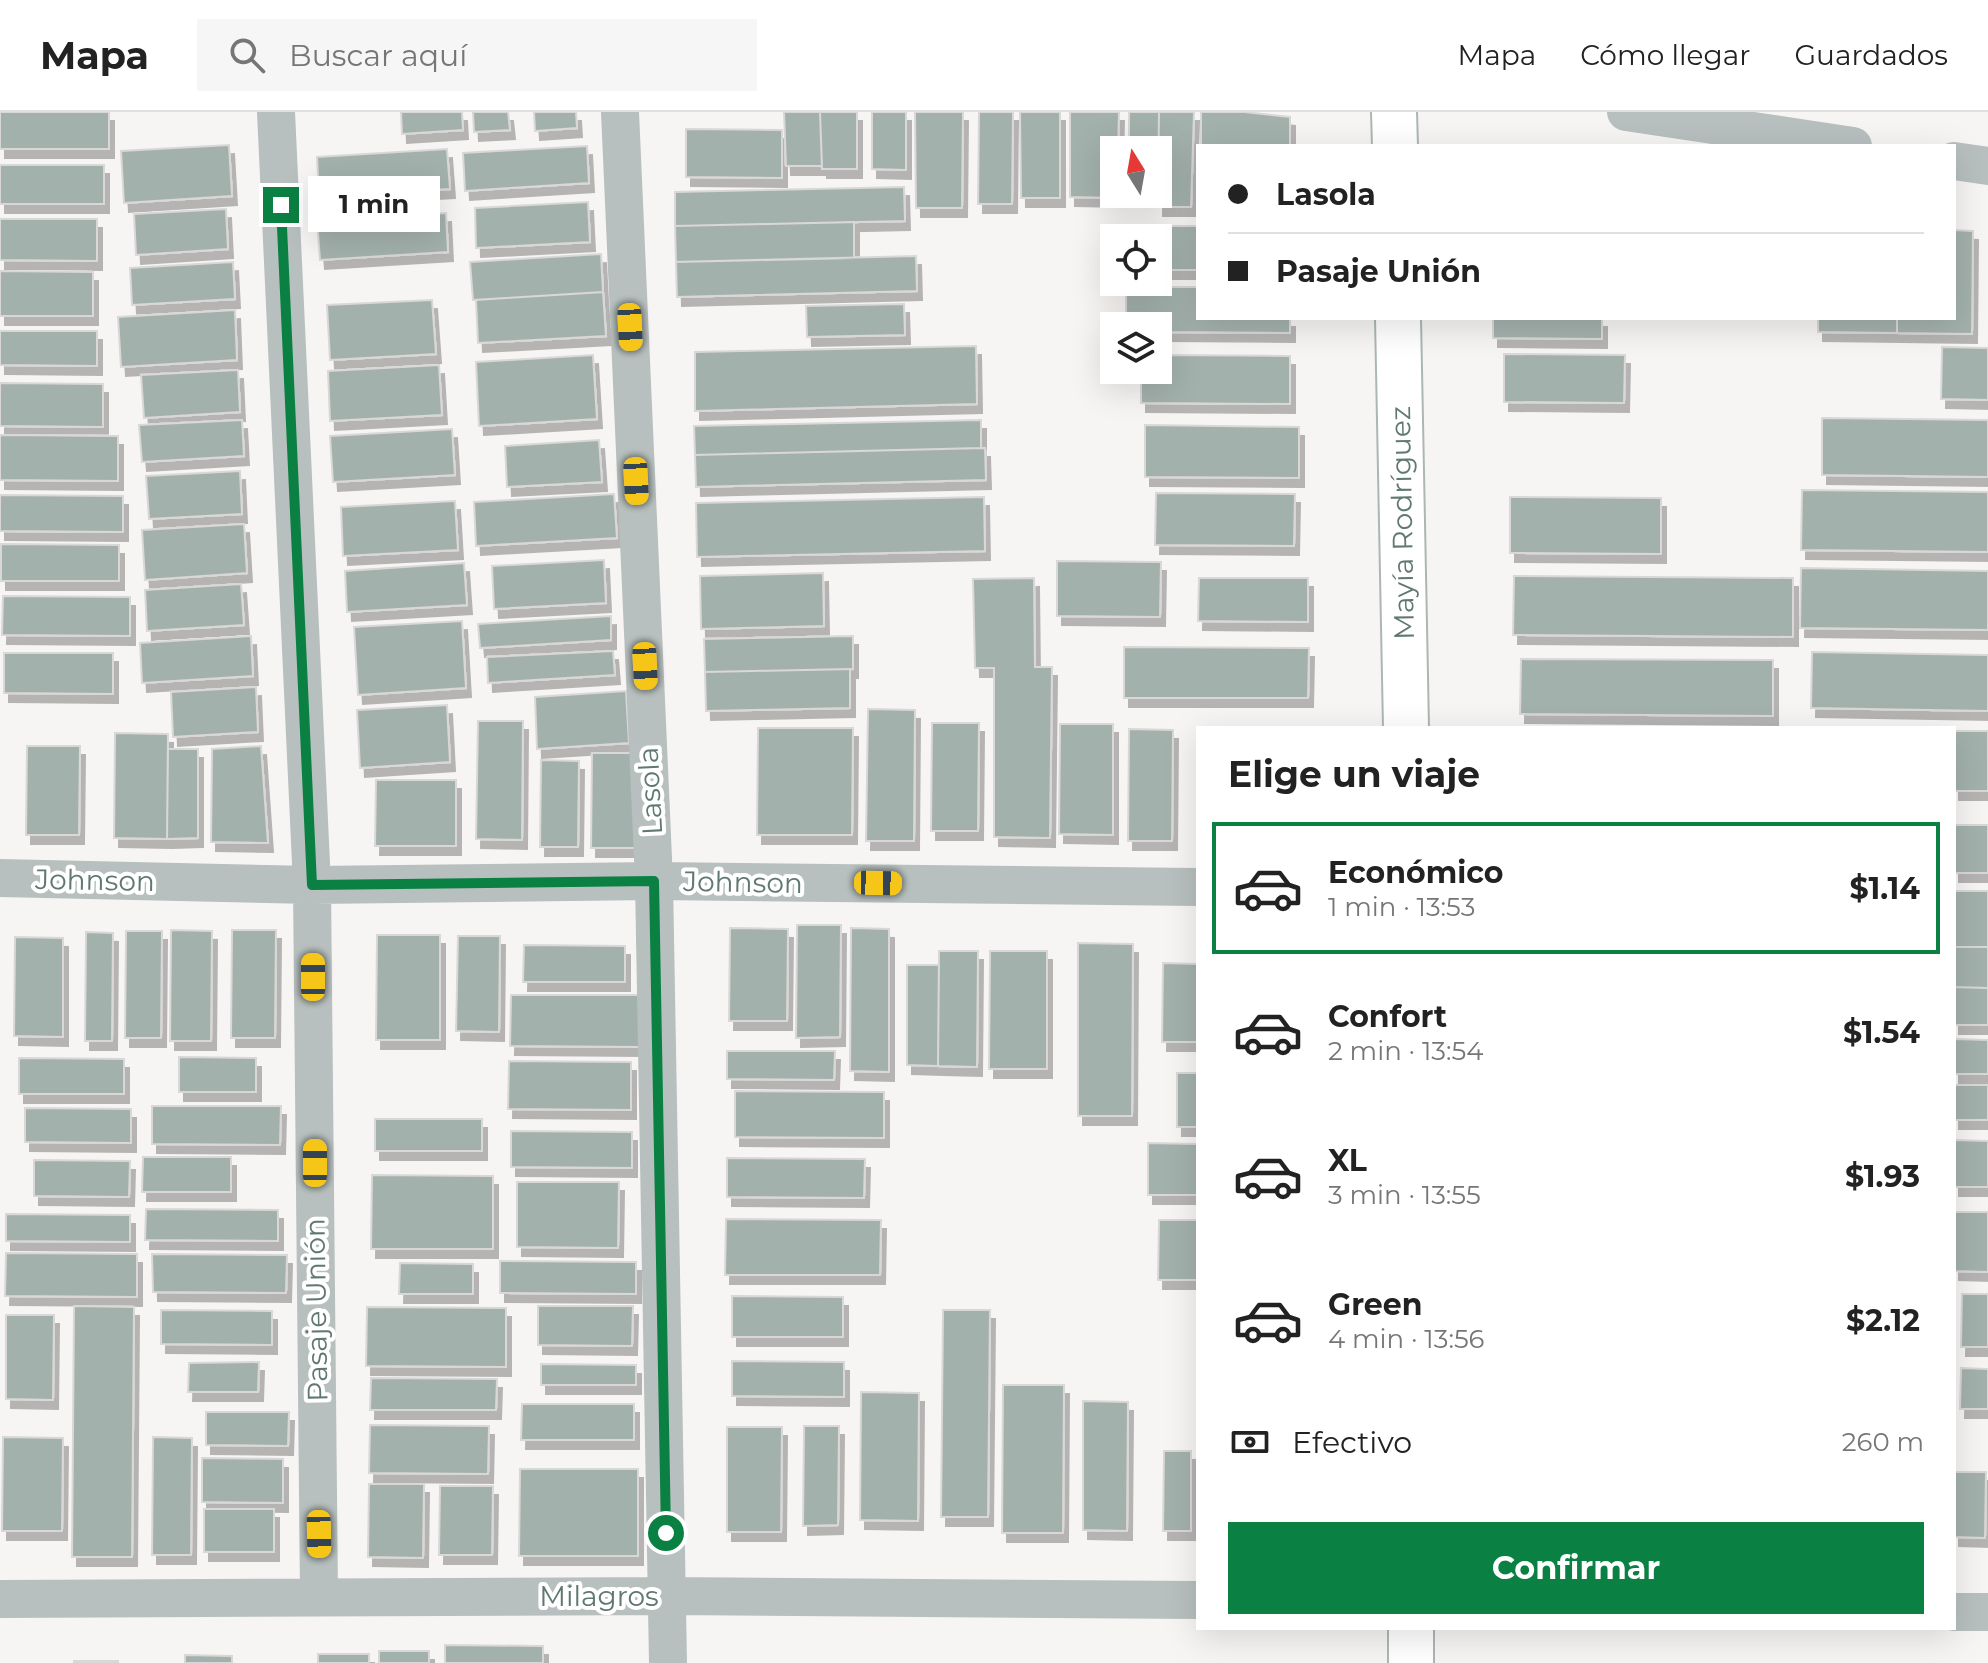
<!DOCTYPE html>
<html lang="es">
<meta charset="utf-8">
<style>
body{margin:0;font-family:Montserrat,sans-serif;background:#f6f6f6;color:#222;height:100vh;display:flex;flex-direction:column;font-size:30px;white-space:nowrap}
*{box-sizing:border-box;margin:0}
p{font-size:26px;color:#767676}
.icon{flex:none;width:44px;height:44px;fill:none;stroke:currentColor;stroke-width:2;stroke-linecap:round;stroke-linejoin:round}
.map{position:relative;flex:1;overflow:hidden}
.sheet{position:absolute;left:1196px;top:614px;width:760px;height:904px;display:flex;flex-direction:column;background:#fff;border-radius:0px;box-shadow:0 8px 32px #0002}
.sheet>*{flex:none}
.banner{position:absolute;left:1196px;top:32px;width:760px;height:176px;border-radius:0px;box-shadow:0 8px 32px #0002;display:grid;align-content:center;height:176px;padding:0 32px;background:#fff}
.needle{width:52px;rotate:349deg}
.fabs{position:absolute;left:1100px;top:24px;display:grid;gap:16px}
.fabs a{display:grid;place-items:center;width:72px;height:72px;border-radius:0px;background:#fff;box-shadow:0 8px 32px #0002;font-size:40px}
.end{position:absolute;width:36px;height:36px;margin:-18px;border:10px solid #0b8043;background:#fff;box-shadow:0 0 0 4px #fff}
.from{border-radius:50%}
.bubble{position:absolute;height:56px;border-radius:0px;background:#fff;box-shadow:0 8px 32px #0002;font-size:26px;font-weight:700;line-height:56px;text-align:center}
.car{position:absolute;width:24px;height:48px;margin:-24px -12px;border-radius:10px;box-shadow:0 0 6px 2px #0007;background:linear-gradient(#f5c518 24%,#345 0 40%,#f5c518 0 76%,#345 0 86%,#f5c518 0)}
.banner b{display:flex;align-items:center;gap:28px;height:76px;font-size:30px}
.banner b+b{border-top:2px solid #e0e0e0}
.banner i{width:20px;height:20px;background:#222}
ul{padding:0;list-style:none}
li{display:flex;align-items:center;gap:24px;height:132px;margin:0 16px 12px;padding:0 16px;border:4px solid transparent;border-radius:0px}
li div{flex:1}
li b{display:block;font-size:30px}
li em{font-style:normal;font-weight:700}
li.current{border-color:#0b8043}
li>.icon{width:72px;height:72px;stroke-width:1.5}
h2{padding:0 32px;font-size:36px;line-height:96px}
.pay{display:flex;align-items:center;gap:20px;height:88px;padding:0 32px;font-size:30px}
.pay p{margin-inline-start:auto}
.button{display:flex;gap:16px;margin-top:auto;padding:16px 32px}
.button a{flex:1;height:92px;border-radius:0px;background:#0b8043;color:#fff;font-size:32px;font-weight:700;line-height:92px;text-align:center}
header{display:flex;align-items:center;gap:48px;box-sizing:border-box;height:112px;padding:0 40px;background:#fff;border-bottom:2px solid #e0e0e0}
header strong{font-size:38px}
nav{display:flex;gap:44px;margin-inline-start:auto;font-size:28px}
.search{width:560px;height:72px;background:#f6f6f6;display:flex;align-items:center;gap:20px;box-sizing:border-box;padding:0 28px;border-radius:0px;color:#767676;font-size:30px}
.map>svg:first-child{display:block}
.building{fill:#a3b1ad;stroke:#d9d7d7;stroke-width:2;filter:url(#shadow)}
.lines{fill:none;stroke-linecap:round;stroke-linejoin:round}
.secondary-casing{stroke:#acb7b4;stroke-width:48}
.street{stroke:#b7c0be;stroke-width:38}
.secondary{stroke:#fff;stroke-width:44}
.route{stroke:#0b8043;stroke-width:10}
.labels{text-anchor:middle;stroke-width:8;stroke-linejoin:round;paint-order:stroke}
.street-label{font-size:28px;fill:#5f7870;stroke:#fff}
</style>
<header>
<strong>Mapa</strong>
<div class="search"><svg class="icon" aria-label="search" viewBox="0 0 24 24"><circle cx="10" cy="10" r="6"/><path d="M15 15l6 6"/></svg>Buscar aquí</div>
<nav><a>Mapa</a><a>Cómo llegar</a><a>Guardados</a></nav>
</header>
<div class="map">
<svg width="1988" height="1551" viewBox="0 0 1988 1551">
<defs>
<filter id="shadow"><feDropShadow dx="5" dy="9" stdDeviation="0" flood-color="#0004"/></filter>
</defs>
<rect width="100%" height="100%" fill="#f7f5f4"/>
<!-- building -->
<path class="building" d="M 0,0 L 109,0 L 109,37 L 0,37 Z
M 401,0 L 462,0 L 463,18 L 402,22 Z
M 473,0 L 508,0 L 510,18 L 474,20 Z
M 534,0 L 576,0 L 577,16 L 535,19 Z
M 784,0 L 820,0 L 822,54 L 786,54 Z
M 820,0 L 857,0 L 857,57 L 822,57 Z
M 872,0 L 906,0 L 906,58 L 872,57 Z
M 915,0 L 963,0 L 962,96 L 916,96 Z
M 979,0 L 1013,0 L 1012,92 L 978,92 Z
M 1020,0 L 1060,0 L 1060,86 L 1021,86 Z
M 1070,0 L 1119,0 L 1118,38 L 1114,38 L 1114,82 L 1118,82 L 1118,86 L 1070,85 Z
M 1129,0 L 1159,0 L 1158,84 L 1129,84 L 1158,82 L 1158,38 L 1129,38 Z
M 1159,0 L 1194,0 L 1191,95 L 1158,95 Z
M 1201,0 L 1244,0 L 1290,5 L 1290,34 L 1201,34 Z
M 686,17 L 782,18 L 782,66 L 686,65 Z
M 229,33 L 232,84 L 124,91 L 121,39 Z
M 587,34 L 589,71 L 465,79 L 463,41 Z
M 447,37 L 450,77 L 319,84 L 317,45 Z
M 0,53 L 104,53 L 104,92 L 0,92 Z
M 904,75 L 905,109 L 675,114 L 675,80 Z
M 588,90 L 590,130 L 476,136 L 475,96 Z
M 226,97 L 228,137 L 136,143 L 134,102 Z
M 446,101 L 448,140 L 320,148 L 317,108 Z
M 0,107 L 97,107 L 97,149 L 0,148 Z
M 854,110 L 854,146 L 676,150 L 675,114 Z
M 1141,114 L 1198,114 L 1198,158 L 1158,158 L 1158,126 L 1141,126 Z
M 1954,118 L 1973,119 L 1972,222 L 1897,221 L 1897,206 L 1954,206 Z
M 601,142 L 603,180 L 473,188 L 470,150 Z
M 916,144 L 917,179 L 677,185 L 676,150 Z
M 233,150 L 235,187 L 132,193 L 130,156 Z
M 0,159 L 93,160 L 93,204 L 0,204 Z
M 1126,175 L 1198,175 L 1198,206 L 1290,206 L 1290,221 L 1158,220 L 1158,214 L 1126,214 Z
M 603,180 L 606,224 L 478,231 L 476,188 Z
M 432,188 L 436,242 L 330,248 L 327,193 Z
M 904,192 L 905,223 L 807,225 L 806,194 Z
M 235,198 L 237,248 L 121,255 L 118,205 Z
M 1493,206 L 1602,206 L 1602,227 L 1493,226 Z
M 1818,206 L 1897,206 L 1897,221 L 1818,220 Z
M 0,219 L 97,219 L 97,254 L 0,253 Z
M 976,234 L 977,292 L 695,299 L 695,240 Z
M 1942,235 L 1988,236 L 1988,288 L 1941,287 Z
M 1504,242 L 1625,243 L 1624,291 L 1504,290 Z
M 593,243 L 597,307 L 479,314 L 476,250 Z
M 1158,243 L 1290,244 L 1290,292 L 1141,291 L 1141,258 L 1158,258 Z
M 439,253 L 442,303 L 330,309 L 328,259 Z
M 238,258 L 240,300 L 144,306 L 141,263 Z
M 0,271 L 103,272 L 103,315 L 0,314 Z
M 1822,306 L 1988,308 L 1988,365 L 1822,363 Z
M 242,308 L 244,344 L 142,350 L 139,313 Z
M 981,308 L 981,336 L 695,343 L 694,314 Z
M 1145,313 L 1299,315 L 1299,366 L 1145,365 Z
M 452,317 L 455,363 L 333,370 L 330,324 Z
M 0,323 L 118,324 L 118,369 L 0,368 Z
M 599,328 L 602,370 L 507,375 L 505,334 Z
M 985,336 L 986,368 L 696,375 L 695,343 Z
M 240,359 L 242,402 L 149,407 L 146,364 Z
M 1802,378 L 1988,380 L 1988,440 L 1801,438 Z
M 1156,381 L 1295,382 L 1294,434 L 1155,433 Z
M 614,382 L 617,426 L 476,434 L 474,390 Z
M 0,383 L 123,384 L 123,420 L 0,419 Z
M 984,385 L 985,439 L 697,445 L 696,391 Z
M 1510,385 L 1661,386 L 1661,442 L 1510,441 Z
M 455,389 L 458,438 L 343,444 L 341,395 Z
M 244,412 L 247,461 L 145,468 L 142,418 Z
M 1,432 L 119,433 L 119,469 L 1,469 Z
M 604,448 L 606,491 L 494,497 L 492,454 Z
M 1057,449 L 1161,450 L 1160,505 L 1057,504 Z
M 464,451 L 467,493 L 347,500 L 345,459 Z
M 1801,456 L 1988,459 L 1988,518 L 1800,516 Z
M 823,461 L 824,514 L 701,517 L 700,464 Z
M 1514,464 L 1793,466 L 1793,525 L 1513,523 Z
M 1034,466 L 1035,555 L 1052,555 L 1050,726 L 994,725 L 994,556 L 975,556 L 973,467 Z
M 1199,466 L 1308,466 L 1308,510 L 1198,509 Z
M 241,472 L 244,513 L 147,519 L 145,478 Z
M 3,484 L 130,485 L 130,524 L 2,523 Z
M 611,504 L 611,528 L 480,536 L 478,512 Z
M 462,509 L 466,576 L 358,583 L 354,515 Z
M 251,524 L 253,564 L 142,571 L 140,531 Z
M 853,524 L 853,557 L 705,560 L 704,527 Z
M 1124,535 L 1309,536 L 1308,586 L 1124,586 Z
M 613,539 L 615,563 L 488,571 L 487,545 Z
M 1812,540 L 1988,543 L 1988,599 L 1811,596 Z
M 4,541 L 113,541 L 113,582 L 4,581 Z
M 1521,547 L 1773,548 L 1773,604 L 1520,602 Z
M 850,557 L 850,596 L 706,599 L 705,560 Z
M 256,575 L 258,620 L 173,625 L 171,580 Z
M 626,579 L 629,631 L 537,637 L 535,585 Z
M 447,593 L 450,650 L 360,656 L 357,598 Z
M 868,597 L 915,598 L 914,729 L 866,729 Z
M 478,609 L 523,609 L 522,728 L 476,727 Z
M 932,611 L 979,611 L 978,719 L 931,719 Z
M 1060,612 L 1113,612 L 1113,723 L 1059,722 Z
M 758,616 L 853,616 L 852,723 L 757,723 Z
M 1129,617 L 1173,618 L 1172,729 L 1128,729 Z
M 1954,619 L 1988,619 L 1988,679 L 1954,679 Z
M 115,621 L 168,622 L 167,727 L 114,726 Z
M 27,634 L 80,634 L 79,723 L 26,723 Z
M 261,634 L 268,731 L 211,730 L 212,637 Z
M 168,637 L 198,637 L 198,726 L 167,727 Z
M 592,641 L 639,641 L 638,736 L 591,736 Z
M 541,648 L 579,649 L 578,735 L 540,735 Z
M 376,668 L 456,668 L 456,734 L 375,734 Z
M 1954,713 L 1988,713 L 1988,761 L 1954,761 Z
M 1954,779 L 1988,779 L 1988,835 L 1954,835 Z
M 797,813 L 841,813 L 840,925 L 796,926 Z
M 730,816 L 788,817 L 787,909 L 729,909 Z
M 851,816 L 889,817 L 889,960 L 850,959 Z
M 171,818 L 212,819 L 211,929 L 170,929 Z
M 232,818 L 276,818 L 275,926 L 231,926 Z
M 126,819 L 162,819 L 161,926 L 125,926 Z
M 86,820 L 113,821 L 112,929 L 85,929 Z
M 377,823 L 440,823 L 440,928 L 376,928 Z
M 458,824 L 500,824 L 499,920 L 456,919 Z
M 15,825 L 63,826 L 63,925 L 14,924 Z
M 1078,831 L 1133,832 L 1132,1004 L 1078,1004 Z
M 524,833 L 625,834 L 625,870 L 523,870 Z
M 1954,835 L 1988,835 L 1988,876 L 1954,875 Z
M 939,839 L 978,839 L 977,955 L 938,954 Z
M 990,839 L 1047,839 L 1047,957 L 989,957 Z
M 1163,851 L 1198,852 L 1198,930 L 1162,930 Z
M 907,853 L 939,853 L 938,954 L 907,953 Z
M 1954,875 L 1988,876 L 1988,913 L 1954,913 Z
M 511,883 L 639,883 L 639,935 L 510,934 Z
M 1954,927 L 1988,928 L 1988,962 L 1954,962 Z
M 727,939 L 835,939 L 834,968 L 727,967 Z
M 179,945 L 256,946 L 256,980 L 179,980 Z
M 19,946 L 124,947 L 124,982 L 19,982 Z
M 509,949 L 631,950 L 631,998 L 508,997 Z
M 1177,961 L 1198,961 L 1198,1015 L 1177,1015 Z
M 1954,973 L 1988,973 L 1988,1008 L 1954,1008 Z
M 735,979 L 884,980 L 884,1026 L 735,1025 Z
M 152,994 L 281,994 L 280,1033 L 152,1032 Z
M 25,996 L 131,997 L 131,1031 L 25,1030 Z
M 375,1007 L 482,1007 L 482,1039 L 375,1039 Z
M 511,1019 L 632,1020 L 632,1056 L 511,1055 Z
M 1954,1028 L 1988,1029 L 1988,1075 L 1954,1075 Z
M 1148,1031 L 1198,1032 L 1198,1083 L 1148,1083 Z
M 143,1045 L 231,1045 L 231,1080 L 142,1080 Z
M 727,1046 L 865,1047 L 864,1086 L 727,1085 Z
M 34,1048 L 130,1049 L 129,1085 L 34,1084 Z
M 372,1063 L 493,1064 L 493,1137 L 371,1137 Z
M 517,1070 L 619,1070 L 618,1136 L 517,1135 Z
M 146,1097 L 278,1098 L 278,1129 L 145,1128 Z
M 1954,1100 L 1988,1100 L 1988,1160 L 1954,1159 Z
M 6,1102 L 130,1103 L 130,1130 L 6,1129 Z
M 726,1107 L 881,1108 L 880,1163 L 725,1163 Z
M 1159,1108 L 1198,1108 L 1198,1168 L 1158,1168 Z
M 6,1141 L 137,1142 L 137,1185 L 5,1184 Z
M 152,1142 L 287,1143 L 286,1181 L 153,1180 Z
M 500,1149 L 636,1150 L 636,1182 L 500,1181 Z
M 400,1151 L 473,1152 L 473,1182 L 399,1182 Z
M 1962,1182 L 1988,1182 L 1988,1235 L 1961,1235 Z
M 732,1184 L 843,1185 L 843,1225 L 732,1225 Z
M 74,1194 L 134,1195 L 132,1445 L 72,1445 Z
M 538,1194 L 633,1194 L 632,1234 L 538,1233 Z
M 367,1195 L 506,1196 L 506,1255 L 366,1254 Z
M 161,1198 L 272,1199 L 272,1233 L 161,1232 Z
M 943,1198 L 990,1198 L 988,1405 L 941,1405 Z
M 6,1203 L 54,1203 L 53,1288 L 6,1287 Z
M 732,1249 L 844,1250 L 844,1285 L 732,1284 Z
M 259,1250 L 258,1280 L 188,1280 L 189,1251 Z
M 541,1252 L 636,1253 L 636,1273 L 541,1273 Z
M 1961,1256 L 1988,1257 L 1988,1297 L 1960,1297 Z
M 371,1266 L 497,1267 L 496,1298 L 370,1298 Z
M 1003,1273 L 1064,1273 L 1063,1421 L 1002,1421 Z
M 861,1280 L 919,1281 L 918,1409 L 860,1408 Z
M 1083,1289 L 1128,1290 L 1127,1419 L 1083,1418 Z
M 522,1292 L 634,1292 L 634,1328 L 521,1328 Z
M 206,1300 L 289,1300 L 288,1334 L 206,1333 Z
M 370,1313 L 489,1314 L 488,1362 L 369,1361 Z
M 804,1314 L 839,1314 L 838,1413 L 803,1414 Z
M 727,1315 L 782,1315 L 781,1420 L 727,1420 Z
M 3,1325 L 63,1326 L 62,1419 L 2,1419 Z
M 153,1325 L 192,1326 L 191,1443 L 152,1443 Z
M 1164,1339 L 1191,1339 L 1191,1419 L 1163,1419 Z
M 202,1346 L 283,1347 L 283,1391 L 202,1390 Z
M 520,1357 L 638,1357 L 638,1444 L 519,1444 Z
M 1954,1360 L 1986,1360 L 1985,1426 L 1954,1425 Z
M 369,1372 L 424,1372 L 423,1446 L 368,1445 Z
M 440,1374 L 493,1374 L 492,1443 L 439,1443 Z
M 204,1397 L 274,1397 L 274,1440 L 204,1440 Z
M 445,1533 L 543,1534 L 543,1551 L 445,1551 Z
M 379,1539 L 429,1539 L 429,1551 L 379,1551 Z
M 318,1542 L 369,1542 L 369,1551 L 318,1551 Z
M 185,1543 L 232,1544 L 232,1551 L 185,1551 Z
M 74,1549 L 118,1549 L 118,1551 L 74,1551 Z"/>
<g class="lines">
<defs>
<path id="secondary" d="M 1394,0 L 1395,34
M 1398,206 L 1406,616
M 1411,1551 L 1411,1516"/>
</defs>
<!-- secondary casing -->
<use href="#secondary" class="secondary-casing"/>
<!-- street -->
<path class="street" d="M 276,0 L 312,773 L 319,1484
M 620,0 L 654,769 L 668,1551
M 1626,0 L 1853,34
M 1954,49 L 1988,54
M 0,766 L 312,773 L 654,769 L 1198,775
M 0,1487 L 668,1484 L 1198,1488
M 1954,1500 L 1988,1500"/>
<!-- secondary -->
<use href="#secondary" class="secondary"/>
</g>
<g class="lines">
<!-- route -->
<path class="route" d="M 281,93 L 312,773 L 654,769 L 666,1421"/>
</g>
<g class="labels">
<!-- street labels -->
<g class="street-label">
<text transform="translate(1402 411) rotate(-91)" y="10">Mayía Rodríguez</text>
<text transform="translate(650 679) rotate(-93)" y="10">Lasola</text>
<text transform="translate(95 768) rotate(1)" y="10">Johnson</text>
<text transform="translate(743 770) rotate(1)" y="10">Johnson</text>
<text transform="translate(316 1198) rotate(-91)" y="10">Pasaje Unión</text>
<text x="599" y="1494">Milagros</text>
</g>
</g>
</svg>
<div class="fabs">
<a><svg class="needle" viewBox="-14 -14 28 28"><path d="M0-13l5 13h-10z" fill="#e53935"/><path d="M0 13l5-13h-10z" fill="#767676"/></svg></a>
<a><svg class="icon" aria-label="locate" viewBox="0 0 24 24"><circle cx="12" cy="12" r="6"/><path d="M12 2v4M12 18v4M2 12h4M18 12h4"/></svg></a>
<a><svg class="icon" aria-label="layers" viewBox="0 0 24 24"><path d="M12 4l9 5-9 5-9-5zM3 14l9 5 9-5"/></svg></a>
</div>
<i class="end from" style="left:666px;top:1421px"></i>
<i class="end" style="left:281px;top:93px"></i>
<div class="bubble" style="left:308px;top:64px;width:132px">1 min</div>
<i class="car" style="left:630px;top:215px;rotate:177deg"></i>
<i class="car" style="left:636px;top:369px;rotate:177deg"></i>
<i class="car" style="left:645px;top:554px;rotate:177deg"></i>
<i class="car" style="left:878px;top:771px;rotate:91deg"></i>
<i class="car" style="left:313px;top:865px;rotate:0deg"></i>
<i class="car" style="left:315px;top:1051px;rotate:0deg"></i>
<i class="car" style="left:319px;top:1422px;rotate:179deg"></i>
<div class="banner">
<b><i class="from"></i>Lasola</b>
<b><i></i>Pasaje Unión</b>
</div>
<section class="sheet">
<h2>Elige un viaje</h2>
<ul>
<li class="current"><svg class="icon" aria-label="car" viewBox="0 0 24 24"><path d="M5 17H2v-5l4-1 3-4h7l3 4 3 1v5h-3M9 17h6M6 11h13"/><circle cx="7" cy="17" r="2"/><circle cx="17" cy="17" r="2"/></svg><div><b>Económico</b><p>1 min · 13:53</p></div><em>$1.14</em></li>
<li><svg class="icon" aria-label="car" viewBox="0 0 24 24"><path d="M5 17H2v-5l4-1 3-4h7l3 4 3 1v5h-3M9 17h6M6 11h13"/><circle cx="7" cy="17" r="2"/><circle cx="17" cy="17" r="2"/></svg><div><b>Confort</b><p>2 min · 13:54</p></div><em>$1.54</em></li>
<li><svg class="icon" aria-label="car" viewBox="0 0 24 24"><path d="M5 17H2v-5l4-1 3-4h7l3 4 3 1v5h-3M9 17h6M6 11h13"/><circle cx="7" cy="17" r="2"/><circle cx="17" cy="17" r="2"/></svg><div><b>XL</b><p>3 min · 13:55</p></div><em>$1.93</em></li>
<li><svg class="icon" aria-label="car" viewBox="0 0 24 24"><path d="M5 17H2v-5l4-1 3-4h7l3 4 3 1v5h-3M9 17h6M6 11h13"/><circle cx="7" cy="17" r="2"/><circle cx="17" cy="17" r="2"/></svg><div><b>Green</b><p>4 min · 13:56</p></div><em>$2.12</em></li>
</ul>
<div class="pay"><svg class="icon" aria-label="cash" viewBox="0 0 24 24"><path d="M3 7h18v10H3z"/><circle cx="12" cy="12" r="2"/></svg>Efectivo<p>260 m</p></div>
<div class="button"><a>Confirmar</a></div>
</section>
</div>
